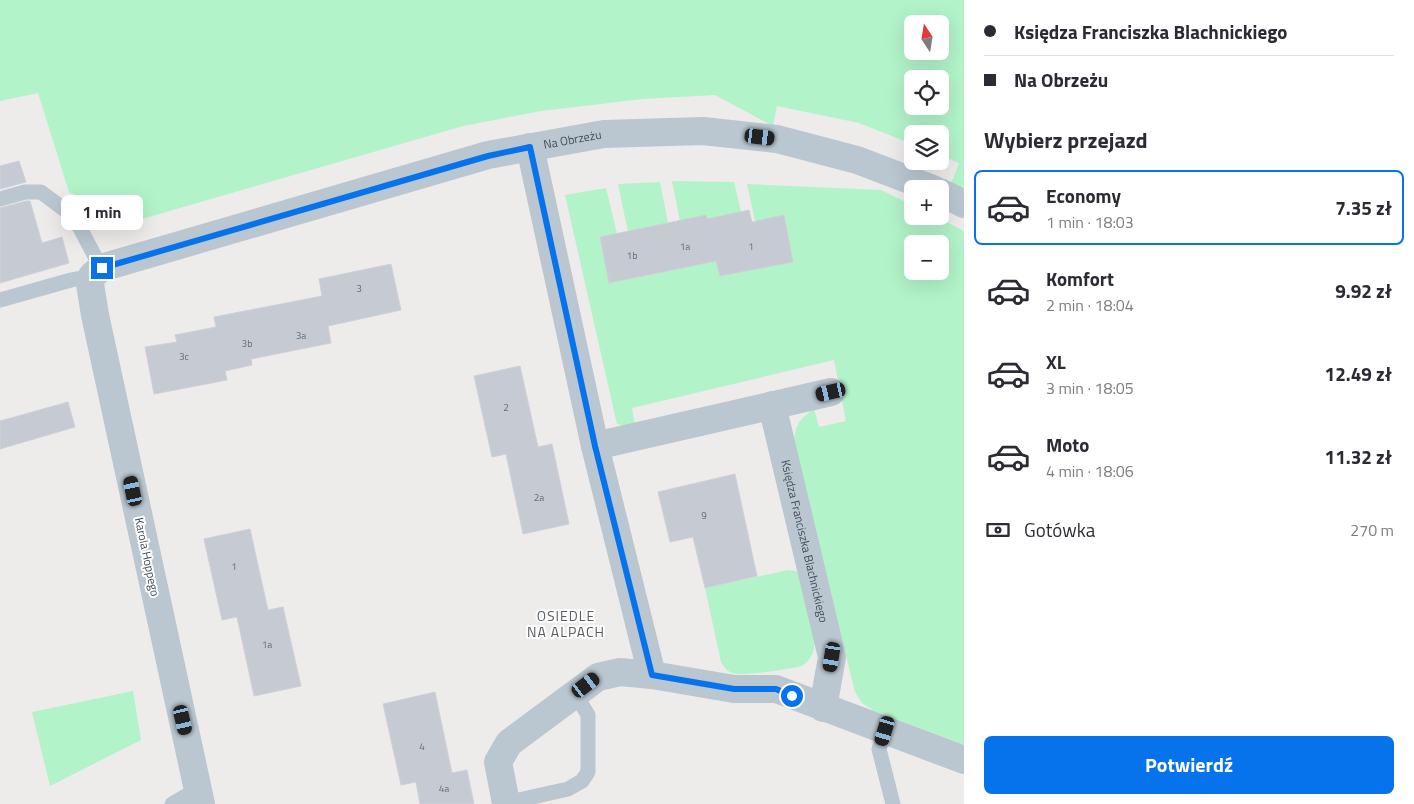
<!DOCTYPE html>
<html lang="pl">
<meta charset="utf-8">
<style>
body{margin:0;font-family:"Titillium Web",sans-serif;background:#f7f7f7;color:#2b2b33;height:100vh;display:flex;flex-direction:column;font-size:19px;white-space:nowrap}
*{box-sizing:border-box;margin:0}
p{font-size:16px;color:#7c7c81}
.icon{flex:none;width:28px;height:28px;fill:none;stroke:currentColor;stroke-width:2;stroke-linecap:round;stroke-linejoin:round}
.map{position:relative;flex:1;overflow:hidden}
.details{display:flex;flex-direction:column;background:#fff;width:450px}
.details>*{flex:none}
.top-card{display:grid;align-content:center;height:110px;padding:0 20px;background:#fff}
.needle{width:32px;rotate:348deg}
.controls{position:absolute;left:904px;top:15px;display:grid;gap:10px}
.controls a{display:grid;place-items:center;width:45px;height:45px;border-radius:8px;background:#fff;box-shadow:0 5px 20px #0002;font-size:25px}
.end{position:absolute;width:22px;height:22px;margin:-11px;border:6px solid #0673ed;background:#fff;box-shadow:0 0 0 2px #fff}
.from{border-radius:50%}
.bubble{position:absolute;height:35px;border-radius:8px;background:#fff;box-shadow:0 5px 20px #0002;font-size:16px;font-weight:700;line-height:35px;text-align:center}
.car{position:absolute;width:15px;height:30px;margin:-15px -8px;border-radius:6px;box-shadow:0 0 4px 1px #0007;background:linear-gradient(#222 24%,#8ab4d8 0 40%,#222 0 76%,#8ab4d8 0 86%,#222 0)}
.top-card b{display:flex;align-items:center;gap:18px;height:48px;font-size:19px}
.top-card b+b{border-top:1px solid #e1e1e2}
.top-card i{width:12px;height:12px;background:#2b2b33}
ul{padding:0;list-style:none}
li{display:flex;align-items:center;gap:15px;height:75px;margin:0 10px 8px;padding:0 10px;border:2px solid transparent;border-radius:8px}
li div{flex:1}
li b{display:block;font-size:19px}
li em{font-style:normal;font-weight:700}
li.current{border-color:#0673ed}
li>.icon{width:45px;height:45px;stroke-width:1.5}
h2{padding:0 20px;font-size:22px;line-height:60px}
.pay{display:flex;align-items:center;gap:12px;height:55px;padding:0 20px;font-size:19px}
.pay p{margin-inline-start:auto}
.button{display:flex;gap:10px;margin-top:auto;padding:10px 20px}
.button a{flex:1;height:58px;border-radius:8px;background:#0673ed;color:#fff;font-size:20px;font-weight:700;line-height:58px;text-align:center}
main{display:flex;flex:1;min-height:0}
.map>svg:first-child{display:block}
.green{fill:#b2f3c9;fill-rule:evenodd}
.building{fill:#c6cad2;stroke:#ced1d8}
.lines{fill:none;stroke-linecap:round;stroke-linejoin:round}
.lane{stroke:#bac7d0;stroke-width:15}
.street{stroke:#bac7d0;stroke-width:28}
.route{stroke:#0673ed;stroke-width:6}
.labels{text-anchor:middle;stroke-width:4;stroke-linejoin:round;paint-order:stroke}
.number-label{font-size:10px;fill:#636e78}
.street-label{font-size:12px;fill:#424f5a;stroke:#fff}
.neighbourhood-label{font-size:14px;letter-spacing:1px;fill:#575c61;stroke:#fff}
</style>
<main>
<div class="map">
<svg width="964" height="804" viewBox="0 0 964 804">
<rect width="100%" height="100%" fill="#eeebeb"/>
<!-- green -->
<path class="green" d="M 0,0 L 964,0 L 964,190 L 951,184 L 959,163 L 940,155 L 940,134 L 912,134 L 912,144 L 859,123 L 777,106 L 773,126 L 715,95 L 643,99 L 541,111 L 463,126 L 128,223 L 69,192 L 38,93 L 0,101 ZM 912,24 L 940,24 L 940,51 L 912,51 ZM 912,79 L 940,79 L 940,106 L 912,106 Z
M 672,181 L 734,182 L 741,211 L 738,212 L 741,224 L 680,221 Z
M 660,182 L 668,223 L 628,232 L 618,184 Z
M 747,184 L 881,190 L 912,205 L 912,216 L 935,216 L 964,231 L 964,745 L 874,711 L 862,703 L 855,692 L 794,444 C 795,424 799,420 814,409 L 819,427 L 846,421 L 834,360 L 632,408 L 635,426 L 629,427 L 617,424 L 565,195 L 606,188 L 617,234 L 600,238 L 610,283 L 716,261 L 720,276 L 793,262 L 755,221 ZM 912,244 L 940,244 L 940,271 L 912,271 Z
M 788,570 L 796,571 L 801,576 C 805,594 819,637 813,652 C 811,658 807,663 801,666 C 791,669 740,677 732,673 C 727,671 724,667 721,662 L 705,588 Z
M 133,691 L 141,740 L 50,786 L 32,712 Z"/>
<!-- building -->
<path class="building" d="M 19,161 L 26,182 L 0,189 L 0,166 Z
M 26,201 L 30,201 L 42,243 L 62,237 L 69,263 L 0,283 L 0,208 Z
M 749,210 L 752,222 L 784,215 L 793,262 L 720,276 L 716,261 L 609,283 L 600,237 L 706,215 L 707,219 Z
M 391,264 L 401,310 L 328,326 L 331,343 L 251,359 L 252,365 L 225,371 L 227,380 L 154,394 L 145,347 L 177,342 L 175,335 L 216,327 L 214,317 L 322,296 L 319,279 Z
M 520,366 L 538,447 L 552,444 L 569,524 L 523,534 L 506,454 L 492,457 L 474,376 Z
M 68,402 L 75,427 L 0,449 L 0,421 Z
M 735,474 L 757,576 L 705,588 L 693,537 L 670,542 L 658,492 Z
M 250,529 L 268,610 L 283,607 L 301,686 L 254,696 L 237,617 L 222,620 L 204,539 Z
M 435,692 L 452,773 L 467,770 L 474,804 L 420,804 L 416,782 L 401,785 L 383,704 Z"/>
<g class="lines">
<!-- lane -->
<path class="lane" d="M 0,199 L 25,192 L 41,192 L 65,210 L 80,228 L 101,268
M 0,300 L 71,280 L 92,276
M 885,731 L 879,749 L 893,804
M 506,803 L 568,789 L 582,781 L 588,772 L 588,715 L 575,693
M 172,804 L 198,789"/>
<!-- street -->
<g class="street">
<path d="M 530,147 L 595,446 L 652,675 L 734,689 L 776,689 L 964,760"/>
<path d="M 940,192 L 964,204"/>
<path id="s1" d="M 772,405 L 832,657 L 823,708"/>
<path d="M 595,446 L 831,392"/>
<path d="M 506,803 L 498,762 L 509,743 L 598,677 L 620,672 L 652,675"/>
<path id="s2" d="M 201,804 L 95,315 L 90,284 L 92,276 L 101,268 L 488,155 L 604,134 L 703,131 L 777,139 L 857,160 L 933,189"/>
</g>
</g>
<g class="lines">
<!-- route -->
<path class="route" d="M 102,268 L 488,156 L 530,147 L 595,446 L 652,675 L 734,689 L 776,689 L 792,696"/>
</g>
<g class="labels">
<!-- number labels -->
<g class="number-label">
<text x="685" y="250">1a</text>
<text x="751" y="250">1</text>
<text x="632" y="259">1b</text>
<text x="359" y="292">3</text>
<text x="301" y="339">3a</text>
<text x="247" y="347">3b</text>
<text x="184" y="360">3c</text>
<text x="506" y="411">2</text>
<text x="539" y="501">2a</text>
<text x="704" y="519">9</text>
<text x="234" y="570">1</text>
<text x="267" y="648">1a</text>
<text x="422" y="750">4</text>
<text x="444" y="792">4a</text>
</g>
<!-- street labels -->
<g class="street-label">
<text dy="4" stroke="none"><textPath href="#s2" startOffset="1041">Na Obrzeżu</textPath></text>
<text dy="4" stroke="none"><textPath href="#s1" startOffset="140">Księdza Franciszka Blachnickiego</textPath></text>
<text transform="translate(147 557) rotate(78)" y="4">Karola Hoppego</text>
</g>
<!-- neighbourhood labels -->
<g class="neighbourhood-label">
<text x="566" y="621">OSIEDLE<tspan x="566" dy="16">NA ALPACH</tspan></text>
</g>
</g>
</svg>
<div class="controls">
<a><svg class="needle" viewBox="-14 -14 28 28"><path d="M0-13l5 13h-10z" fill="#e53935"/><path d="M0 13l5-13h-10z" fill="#7c7c81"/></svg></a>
<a><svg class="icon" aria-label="locate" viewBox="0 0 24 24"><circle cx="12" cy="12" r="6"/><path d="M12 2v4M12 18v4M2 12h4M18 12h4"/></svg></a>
<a><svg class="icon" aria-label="layers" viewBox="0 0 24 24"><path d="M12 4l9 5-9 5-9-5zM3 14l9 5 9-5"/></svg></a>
<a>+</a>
<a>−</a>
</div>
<i class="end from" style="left:792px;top:696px"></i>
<i class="end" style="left:102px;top:268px"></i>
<div class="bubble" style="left:61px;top:195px;width:82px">1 min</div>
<i class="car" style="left:760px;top:137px;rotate:97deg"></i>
<i class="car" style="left:831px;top:392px;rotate:257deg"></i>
<i class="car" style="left:133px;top:491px;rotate:348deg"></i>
<i class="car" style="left:832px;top:657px;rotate:189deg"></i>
<i class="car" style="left:586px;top:685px;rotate:53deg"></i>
<i class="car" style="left:183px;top:720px;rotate:167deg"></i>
<i class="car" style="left:885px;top:731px;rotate:197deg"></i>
</div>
<section class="details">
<div class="top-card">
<b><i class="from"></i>Księdza Franciszka Blachnickiego</b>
<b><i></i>Na Obrzeżu</b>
</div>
<h2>Wybierz przejazd</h2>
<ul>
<li class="current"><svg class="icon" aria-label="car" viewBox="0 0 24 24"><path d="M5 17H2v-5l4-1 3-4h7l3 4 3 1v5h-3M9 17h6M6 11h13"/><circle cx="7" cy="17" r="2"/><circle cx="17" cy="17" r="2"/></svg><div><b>Economy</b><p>1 min · 18:03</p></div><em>7.35 zł</em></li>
<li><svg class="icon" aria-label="car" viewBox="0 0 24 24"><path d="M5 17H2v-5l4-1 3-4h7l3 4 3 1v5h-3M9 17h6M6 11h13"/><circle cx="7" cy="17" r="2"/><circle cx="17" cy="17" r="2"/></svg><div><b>Komfort</b><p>2 min · 18:04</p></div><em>9.92 zł</em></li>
<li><svg class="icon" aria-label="car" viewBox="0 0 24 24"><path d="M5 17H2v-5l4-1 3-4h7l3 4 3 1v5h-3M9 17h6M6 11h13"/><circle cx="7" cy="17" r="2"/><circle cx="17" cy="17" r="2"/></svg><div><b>XL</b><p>3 min · 18:05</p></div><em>12.49 zł</em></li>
<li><svg class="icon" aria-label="car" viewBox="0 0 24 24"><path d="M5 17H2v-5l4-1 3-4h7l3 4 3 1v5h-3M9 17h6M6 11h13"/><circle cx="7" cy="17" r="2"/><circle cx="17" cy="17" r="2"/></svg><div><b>Moto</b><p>4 min · 18:06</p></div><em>11.32 zł</em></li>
</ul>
<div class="pay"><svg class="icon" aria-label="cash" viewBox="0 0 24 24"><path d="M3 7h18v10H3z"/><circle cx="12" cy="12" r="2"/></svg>Gotówka<p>270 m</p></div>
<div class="button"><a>Potwierdź</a></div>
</section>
</main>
